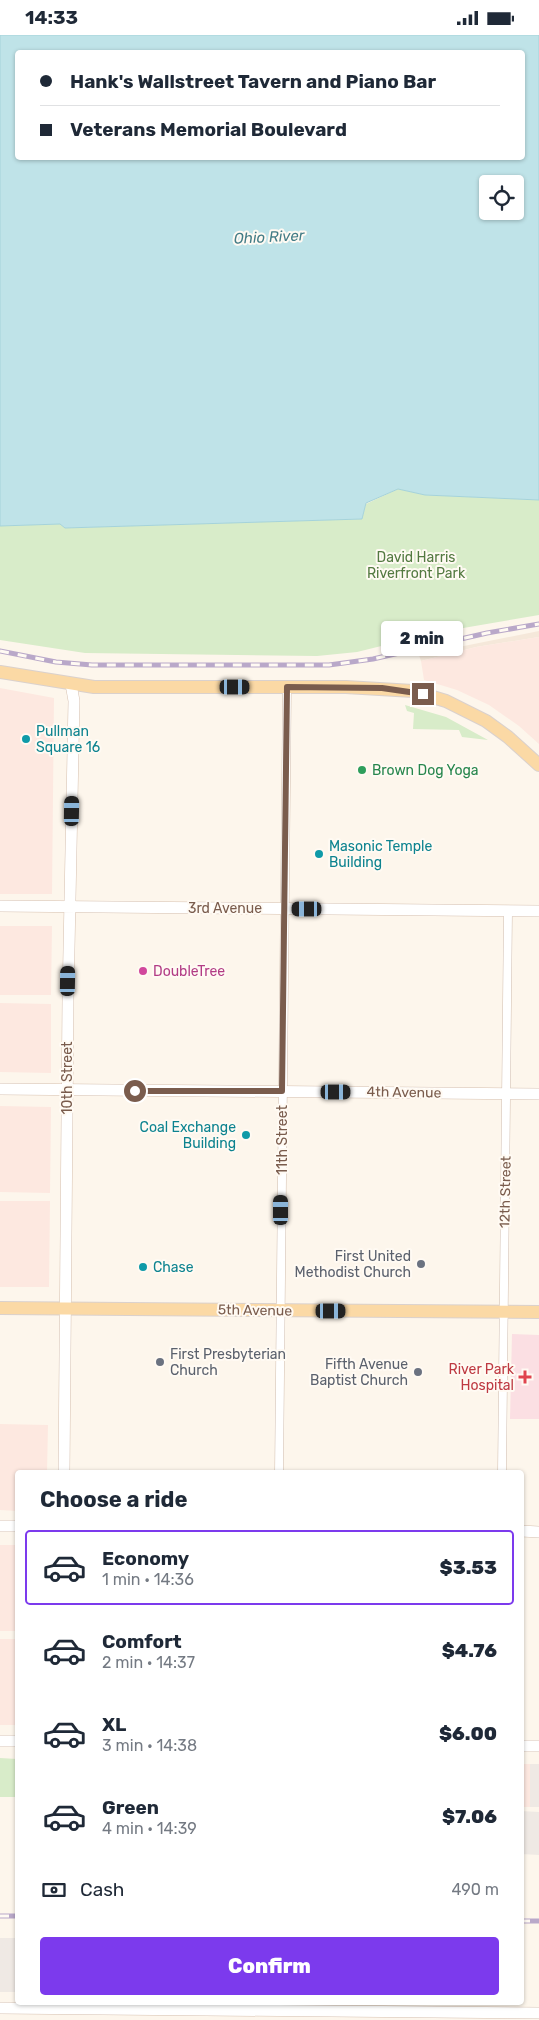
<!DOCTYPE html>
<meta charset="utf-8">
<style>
body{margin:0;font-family:Rubik,sans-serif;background:#f6f6f7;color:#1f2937;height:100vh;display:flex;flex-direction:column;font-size:19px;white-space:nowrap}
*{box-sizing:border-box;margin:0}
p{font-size:16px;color:#747a83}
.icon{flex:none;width:28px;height:28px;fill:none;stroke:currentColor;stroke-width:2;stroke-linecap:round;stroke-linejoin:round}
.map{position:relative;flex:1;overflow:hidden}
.drawer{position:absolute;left:15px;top:1435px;width:509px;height:535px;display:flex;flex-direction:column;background:#fff;border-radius:5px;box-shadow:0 1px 4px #0004}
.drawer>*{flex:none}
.top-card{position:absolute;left:15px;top:15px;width:510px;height:110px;border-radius:5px;box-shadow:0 1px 4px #0004;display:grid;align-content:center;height:110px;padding:0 25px;background:#fff}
.fabs{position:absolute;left:479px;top:140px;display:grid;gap:10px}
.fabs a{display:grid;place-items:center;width:45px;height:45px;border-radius:5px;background:#fff;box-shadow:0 1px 4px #0004;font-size:25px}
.end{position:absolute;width:22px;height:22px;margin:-11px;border:6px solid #7a5c4d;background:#fff;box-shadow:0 0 0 2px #fff}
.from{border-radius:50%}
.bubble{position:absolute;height:35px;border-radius:5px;background:#fff;box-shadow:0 1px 4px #0004;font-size:16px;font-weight:800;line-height:35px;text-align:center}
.car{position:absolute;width:15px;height:30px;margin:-15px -8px;border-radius:6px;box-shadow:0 0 4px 1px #0007;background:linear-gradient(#222 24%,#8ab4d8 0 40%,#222 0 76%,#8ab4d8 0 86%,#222 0)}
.top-card b{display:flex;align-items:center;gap:18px;height:48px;font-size:19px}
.top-card b+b{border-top:1px solid #e0e1e3}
.top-card i{width:12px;height:12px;background:#1f2937}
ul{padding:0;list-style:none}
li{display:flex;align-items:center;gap:15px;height:75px;margin:0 10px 8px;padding:0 15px;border:2px solid transparent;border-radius:5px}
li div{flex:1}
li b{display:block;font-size:19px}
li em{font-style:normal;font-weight:800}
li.on{border-color:#7c3aed}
li>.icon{width:45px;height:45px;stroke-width:1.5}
h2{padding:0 25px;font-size:22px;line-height:60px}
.pay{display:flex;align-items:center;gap:12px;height:55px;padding:0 25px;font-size:19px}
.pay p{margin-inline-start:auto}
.cta{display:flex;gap:10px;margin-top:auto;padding:10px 25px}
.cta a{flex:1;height:58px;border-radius:5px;background:#7c3aed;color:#fff;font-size:20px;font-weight:800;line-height:58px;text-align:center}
.status{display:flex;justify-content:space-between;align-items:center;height:35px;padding:0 25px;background:#fff;direction:ltr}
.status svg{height:14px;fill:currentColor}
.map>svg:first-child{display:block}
.residential{fill:#f5e8da}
.commercial{fill:#fde8e0}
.industrial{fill:#efe9e4}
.medical{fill:#fbdfe3}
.green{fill:#d8ecc9}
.water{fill:#bfe3e8;stroke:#a5d3da;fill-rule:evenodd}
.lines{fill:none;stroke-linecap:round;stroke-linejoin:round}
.street-casing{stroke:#d1beb0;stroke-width:9}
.secondary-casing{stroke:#d6c0b0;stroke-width:12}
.primary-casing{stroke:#dad1cd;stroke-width:14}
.street{stroke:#fff;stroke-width:8}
.secondary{stroke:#fff;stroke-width:11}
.primary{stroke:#fbd9a5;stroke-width:12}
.rail-casing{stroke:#b9a8c9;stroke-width:5}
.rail{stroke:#fffaf3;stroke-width:3;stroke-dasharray:9;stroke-linecap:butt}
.route{stroke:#7a5c4d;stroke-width:6}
.culture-dot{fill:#0f9aa8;stroke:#fffaf3;stroke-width:2}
.leisure-dot{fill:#2e9e5b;stroke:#fffaf3;stroke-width:2}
.hotel-dot{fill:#d1479c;stroke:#fffaf3;stroke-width:2}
.worship-dot{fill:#6b7280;stroke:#fffaf3;stroke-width:2}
.health-dot{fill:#e0444e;stroke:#fffaf3;stroke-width:2}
.labels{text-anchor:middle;stroke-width:4;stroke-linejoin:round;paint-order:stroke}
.park-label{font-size:14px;fill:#537a41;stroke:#fffaf3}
.culture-label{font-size:14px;fill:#0d838f;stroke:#fffaf3;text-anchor:start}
.leisure-label{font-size:14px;fill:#27864d;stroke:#fffaf3;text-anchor:start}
.street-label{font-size:14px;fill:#7a5c4d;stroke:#fffaf3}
.hotel-label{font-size:14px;fill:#b23c85;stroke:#fffaf3;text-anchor:start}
.worship-label{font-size:14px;fill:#5b616d;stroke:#fffaf3;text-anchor:end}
.health-label{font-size:14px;fill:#be3a42;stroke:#fffaf3;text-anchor:end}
.water-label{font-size:15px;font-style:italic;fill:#437c86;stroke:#fffaf3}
</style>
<div class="status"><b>14:33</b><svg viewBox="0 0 49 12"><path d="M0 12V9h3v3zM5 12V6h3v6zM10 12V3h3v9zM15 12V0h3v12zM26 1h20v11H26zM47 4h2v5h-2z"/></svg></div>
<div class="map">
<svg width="539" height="1985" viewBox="0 0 539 1985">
<rect width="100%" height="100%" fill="#fdf6ec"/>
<!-- residential -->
<path class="residential" d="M 539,596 L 539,602 L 476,612 L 421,626 L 419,620 Z"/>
<!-- commercial -->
<path class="commercial" d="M 539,602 L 539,709 L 519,691 L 489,670 L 457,655 L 424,645 L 421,626 L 476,612 Z
M 0,653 L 54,663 L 52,859 L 0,859 Z
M 0,891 L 52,891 L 51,960 L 0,960 Z
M 0,968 L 51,969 L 51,1038 L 0,1037 Z
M 0,1071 L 51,1072 L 50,1158 L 0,1157 Z
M 0,1166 L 50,1166 L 49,1252 L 0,1252 Z
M 0,1389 L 48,1390 L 47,1437 L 18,1438 L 17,1476 L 0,1475 Z
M 0,1510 L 17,1510 L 17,1596 L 0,1596 Z
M 0,1604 L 17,1604 L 17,1690 L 0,1690 Z
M 521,1729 L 530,1729 L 530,1772 L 521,1772 Z"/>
<!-- industrial -->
<path class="industrial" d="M 530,1729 L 539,1729 L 539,1772 L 530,1772 Z
M 521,1776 L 539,1777 L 539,1820 L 521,1819 Z
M 0,1903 L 17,1903 L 17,1957 L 0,1957 Z"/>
<!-- medical -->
<path class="medical" d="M 512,1299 L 539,1300 L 539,1384 L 510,1384 Z"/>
<!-- green -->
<path class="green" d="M 398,454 L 425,460 L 539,465 L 539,580 L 434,598 L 357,617 L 317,621 L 85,618 L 0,605 L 0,491 L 60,489 L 65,493 L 362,484 L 366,469 Z
M 405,670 L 446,682 L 488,705 L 462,702 L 459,695 L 413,694 L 414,678 L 407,676 Z
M 0,1723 L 17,1724 L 17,1762 L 0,1762 Z"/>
<!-- water -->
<path class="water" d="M 0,0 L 539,0 L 539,465 L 425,460 L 398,454 L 366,468 L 362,484 L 65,493 L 60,489 L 0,491 ZM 18,18 L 522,18 L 522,122 L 18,122 ZM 488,149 L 515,149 L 515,176 L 488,176 Z"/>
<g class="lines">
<defs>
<path id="street" d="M 279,1438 L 287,652
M 502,1438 L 508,876"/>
<path id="secondary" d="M 0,871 L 539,876
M 0,1054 L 539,1059
M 64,1438 L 68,964 L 74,666 L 71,649
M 0,1491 L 18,1491
M 521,1496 L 539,1497
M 0,1706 L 18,1706
M 521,1711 L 539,1711
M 0,1973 L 539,1978"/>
<path id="primary" d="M 0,637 L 94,652 L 346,652 L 413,656 L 446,666 L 486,686 L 508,702 L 539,730
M 0,1273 L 539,1277"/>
</defs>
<!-- street casing -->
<use href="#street" class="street-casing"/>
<!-- secondary casing -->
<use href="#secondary" class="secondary-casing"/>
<!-- primary casing -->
<use href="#primary" class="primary-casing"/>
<!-- street -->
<use href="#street" class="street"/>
<!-- secondary -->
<use href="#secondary" class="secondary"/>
<!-- primary -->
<use href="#primary" class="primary"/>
<defs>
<path id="rail" d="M 0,616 L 56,627 L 92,630 L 329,630 L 373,624 L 487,598 L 539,589
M 0,1881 L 18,1881
M 521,1886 L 539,1886"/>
</defs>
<!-- rail casing -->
<use href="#rail" class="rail-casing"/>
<!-- rail -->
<use href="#rail" class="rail"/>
</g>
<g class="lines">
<!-- route -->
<path class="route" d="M 135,1056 L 282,1056 L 287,652 L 382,653 L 423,659"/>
</g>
<!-- markers -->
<g class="culture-dot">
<circle cx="26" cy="704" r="5"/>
<circle cx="319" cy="819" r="5"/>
<circle cx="246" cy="1100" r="5"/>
<circle cx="143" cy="1232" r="5"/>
</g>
<circle class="leisure-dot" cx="362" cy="735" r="5"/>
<circle class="hotel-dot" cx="143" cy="936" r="5"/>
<g class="worship-dot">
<circle cx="421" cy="1229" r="5"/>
<circle cx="160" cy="1327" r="5"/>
<circle cx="418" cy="1337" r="5"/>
</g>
<path class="health-dot" d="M522.5 1334.5h5v5h5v5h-5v5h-5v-5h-5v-5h5z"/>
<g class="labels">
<!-- park labels -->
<g class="park-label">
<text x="416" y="527">David Harris<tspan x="416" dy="16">Riverfront Park</tspan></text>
</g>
<!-- culture labels -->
<g class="culture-label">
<text x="36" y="701">Pullman<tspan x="36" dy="16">Square 16</tspan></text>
<text x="329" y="816">Masonic Temple<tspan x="329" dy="16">Building</tspan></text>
<text x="236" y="1097" text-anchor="end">Coal Exchange<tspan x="236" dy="16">Building</tspan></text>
<text x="153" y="1237">Chase</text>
</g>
<!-- leisure labels -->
<g class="leisure-label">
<text x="372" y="740">Brown Dog Yoga</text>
</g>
<!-- street labels -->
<g class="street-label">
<text x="225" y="878">3rd Avenue</text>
<text transform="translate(67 1043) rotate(-90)" y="5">10th Street</text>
<text transform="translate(404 1057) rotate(1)" y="5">4th Avenue</text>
<text transform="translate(282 1105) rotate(-90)" y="5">11th Street</text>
<text transform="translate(505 1157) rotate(-89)" y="5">12th Street</text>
<text transform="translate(255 1275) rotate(1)" y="5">5th Avenue</text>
</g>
<!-- hotel labels -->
<g class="hotel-label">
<text x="153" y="941">DoubleTree</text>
</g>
<!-- worship labels -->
<g class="worship-label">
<text x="411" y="1226">First United<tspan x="411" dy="16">Methodist Church</tspan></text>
<text x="170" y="1324" text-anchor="start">First Presbyterian<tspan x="170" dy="16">Church</tspan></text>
<text x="408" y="1334">Fifth Avenue<tspan x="408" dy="16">Baptist Church</tspan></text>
</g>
<!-- health labels -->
<g class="health-label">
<text x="514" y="1339">River Park<tspan x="514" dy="16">Hospital</tspan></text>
</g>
<!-- water labels -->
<g class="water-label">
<text transform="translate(269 202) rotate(-3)" y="5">Ohio River</text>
</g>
</g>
</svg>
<div class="fabs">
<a><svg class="icon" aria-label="locate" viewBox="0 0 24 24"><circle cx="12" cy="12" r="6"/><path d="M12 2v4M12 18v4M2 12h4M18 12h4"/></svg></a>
</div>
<i class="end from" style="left:135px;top:1056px"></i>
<i class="end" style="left:423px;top:659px"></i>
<div class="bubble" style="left:381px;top:586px;width:82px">2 min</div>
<i class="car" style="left:235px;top:652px;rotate:90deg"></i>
<i class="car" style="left:72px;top:776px;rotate:1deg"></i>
<i class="car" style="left:307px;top:874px;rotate:270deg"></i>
<i class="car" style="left:68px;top:946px;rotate:1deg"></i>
<i class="car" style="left:336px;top:1057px;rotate:90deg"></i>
<i class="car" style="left:281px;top:1175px;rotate:0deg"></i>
<i class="car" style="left:331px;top:1276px;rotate:90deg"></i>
<div class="top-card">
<b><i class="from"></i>Hank's Wallstreet Tavern and Piano Bar</b>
<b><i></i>Veterans Memorial Boulevard</b>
</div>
<section class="drawer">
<h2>Choose a ride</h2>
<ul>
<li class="on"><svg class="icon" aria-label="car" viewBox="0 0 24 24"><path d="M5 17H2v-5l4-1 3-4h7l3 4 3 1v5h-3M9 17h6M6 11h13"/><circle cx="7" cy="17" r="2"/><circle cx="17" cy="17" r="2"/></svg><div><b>Economy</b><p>1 min · 14:36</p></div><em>$3.53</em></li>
<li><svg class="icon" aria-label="car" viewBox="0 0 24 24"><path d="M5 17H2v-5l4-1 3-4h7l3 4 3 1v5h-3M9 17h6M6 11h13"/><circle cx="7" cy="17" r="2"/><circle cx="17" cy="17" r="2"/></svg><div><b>Comfort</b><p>2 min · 14:37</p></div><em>$4.76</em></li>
<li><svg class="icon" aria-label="car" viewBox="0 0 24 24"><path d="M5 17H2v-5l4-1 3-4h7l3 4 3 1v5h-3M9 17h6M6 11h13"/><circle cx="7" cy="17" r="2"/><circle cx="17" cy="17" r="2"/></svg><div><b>XL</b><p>3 min · 14:38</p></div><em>$6.00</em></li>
<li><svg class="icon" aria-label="car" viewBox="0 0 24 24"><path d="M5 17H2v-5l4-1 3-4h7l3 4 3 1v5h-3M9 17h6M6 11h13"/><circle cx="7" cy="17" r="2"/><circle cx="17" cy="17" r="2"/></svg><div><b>Green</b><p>4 min · 14:39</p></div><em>$7.06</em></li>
</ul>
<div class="pay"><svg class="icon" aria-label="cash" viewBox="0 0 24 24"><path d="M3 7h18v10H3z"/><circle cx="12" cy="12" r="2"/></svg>Cash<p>490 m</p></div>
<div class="cta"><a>Confirm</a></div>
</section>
</div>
